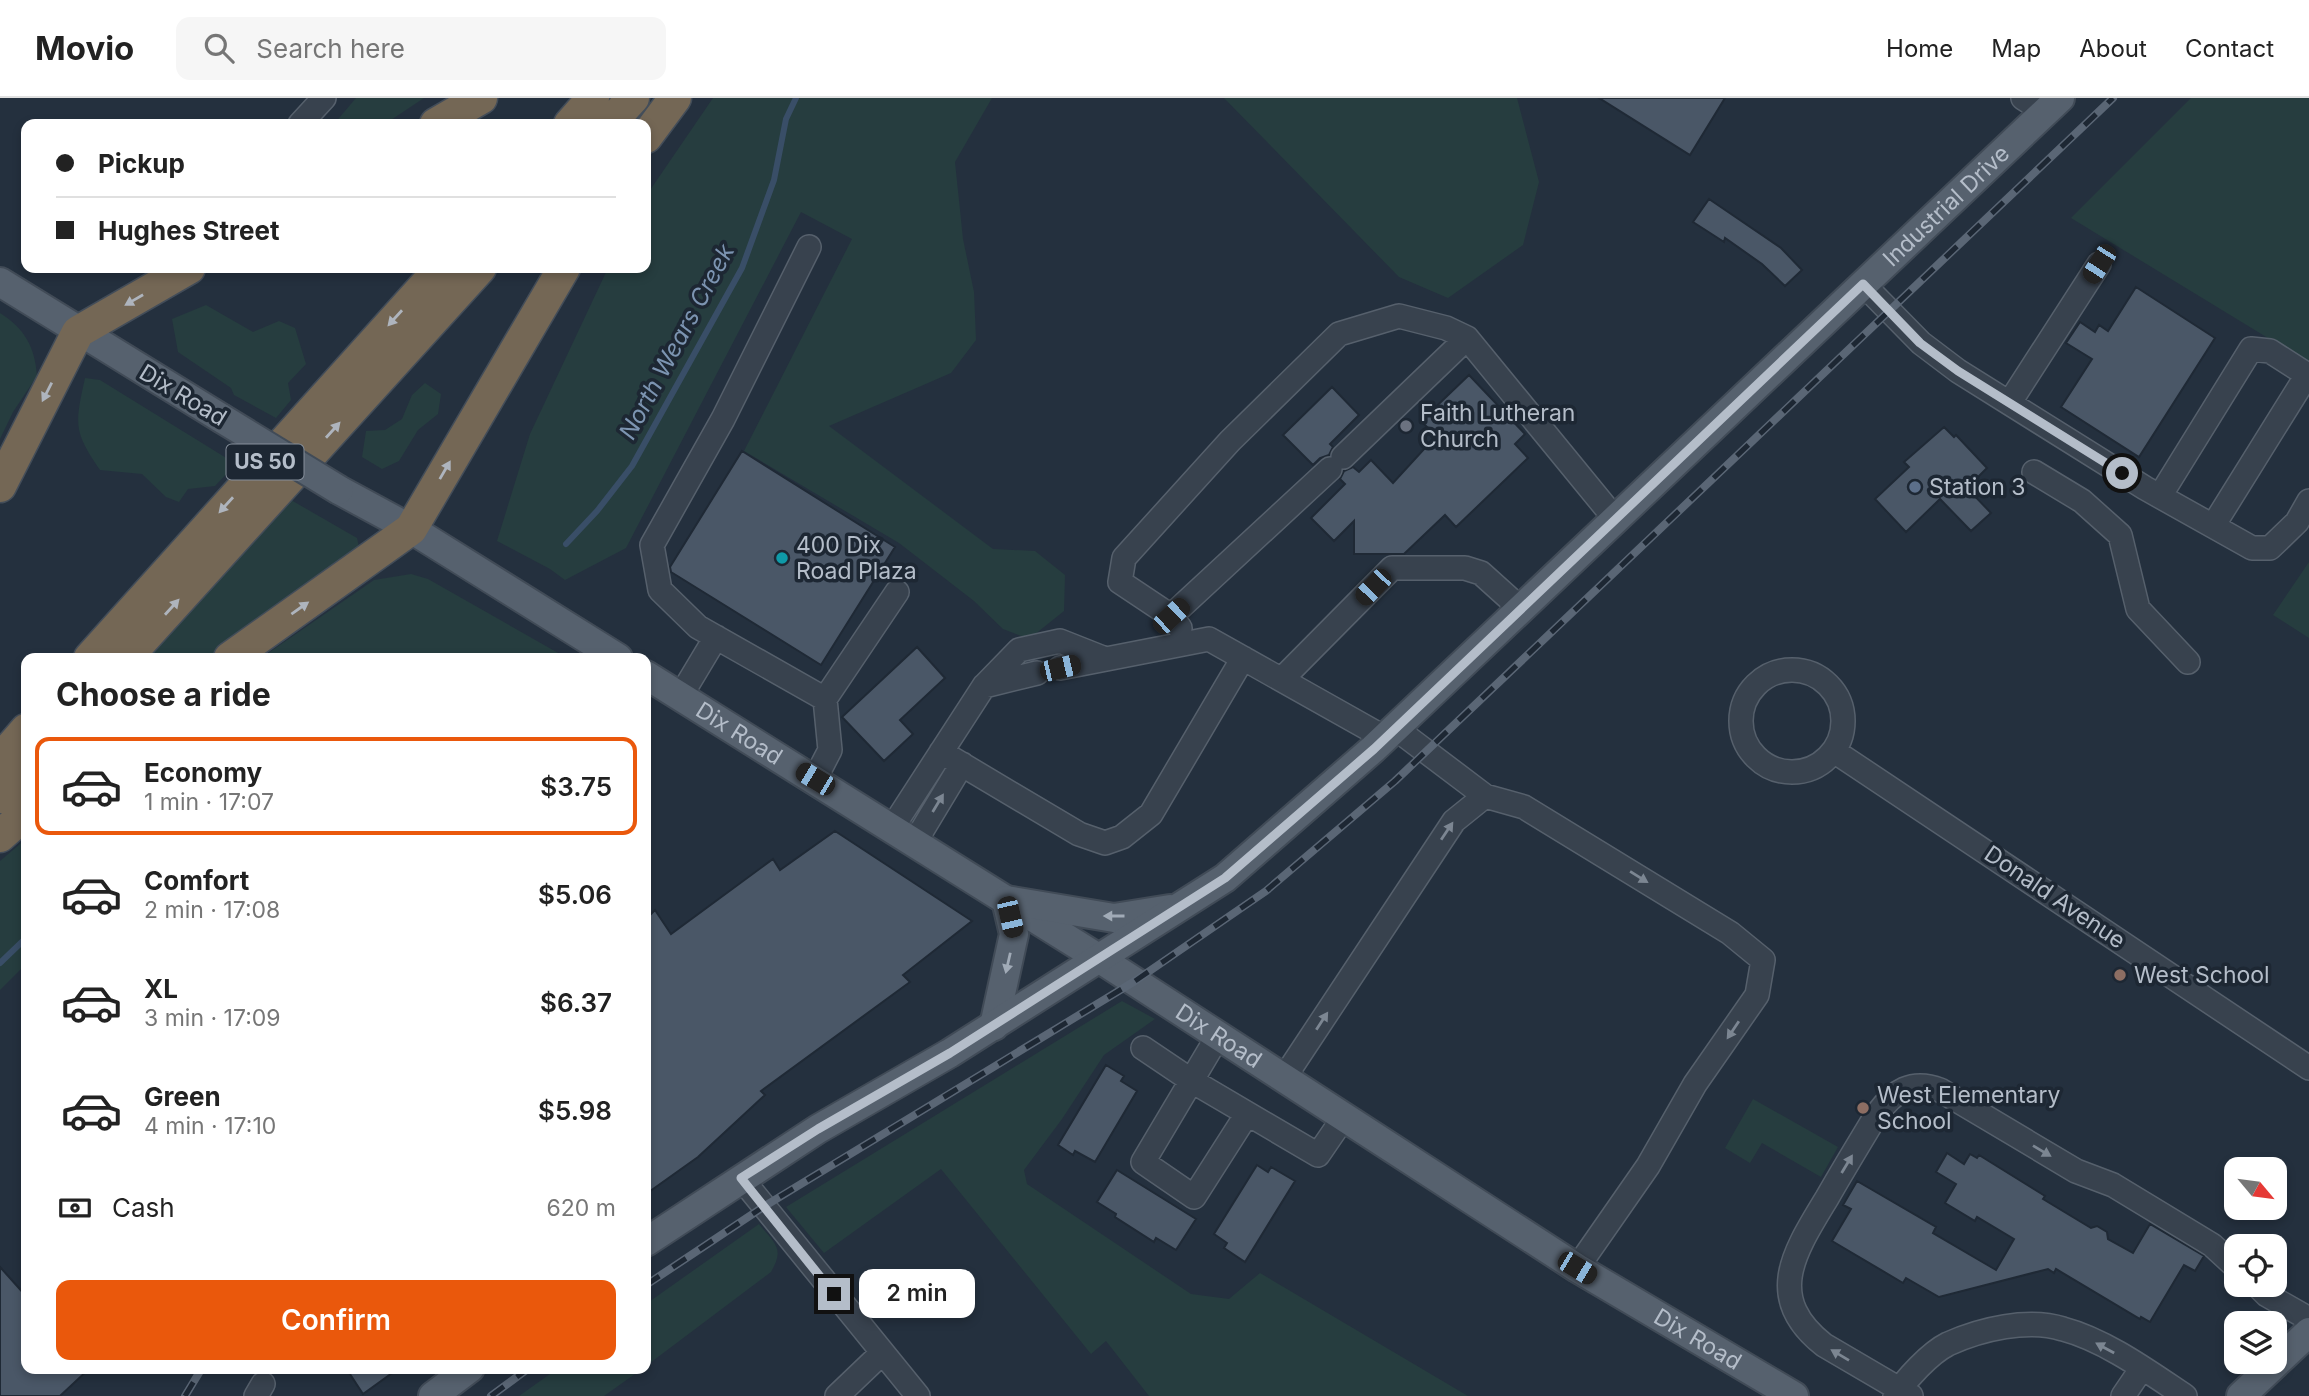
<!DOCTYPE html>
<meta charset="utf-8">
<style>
body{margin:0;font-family:Inter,sans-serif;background:#f6f6f6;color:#222;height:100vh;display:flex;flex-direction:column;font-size:26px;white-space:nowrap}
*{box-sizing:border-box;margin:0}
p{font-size:23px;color:#767676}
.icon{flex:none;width:38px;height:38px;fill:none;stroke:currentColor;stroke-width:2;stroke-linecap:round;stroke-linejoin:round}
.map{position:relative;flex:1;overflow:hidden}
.sheet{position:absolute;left:21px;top:555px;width:630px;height:721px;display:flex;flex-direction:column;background:#fff;border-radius:14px;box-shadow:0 4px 10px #0003}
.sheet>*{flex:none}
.banner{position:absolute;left:21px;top:21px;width:630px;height:154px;border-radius:14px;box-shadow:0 4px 10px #0003;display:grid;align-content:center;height:154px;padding:0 35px;background:#fff}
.needle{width:46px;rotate:119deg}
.buttons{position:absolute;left:2224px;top:1059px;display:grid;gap:14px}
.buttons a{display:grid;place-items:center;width:63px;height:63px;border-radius:14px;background:#fff;box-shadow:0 4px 10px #0003;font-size:35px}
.end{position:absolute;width:32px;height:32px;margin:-16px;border:9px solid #b4bdc9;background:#111;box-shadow:0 0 0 4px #111}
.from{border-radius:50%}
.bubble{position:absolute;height:49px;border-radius:14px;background:#fff;box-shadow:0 4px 10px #0003;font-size:23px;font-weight:600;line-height:49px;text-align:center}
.car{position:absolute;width:21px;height:42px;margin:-21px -10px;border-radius:9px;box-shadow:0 0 5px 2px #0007;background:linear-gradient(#222 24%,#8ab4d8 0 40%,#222 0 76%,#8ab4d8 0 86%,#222 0)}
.banner b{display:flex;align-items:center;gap:24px;height:66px;font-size:26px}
.banner b+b{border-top:2px solid #e0e0e0}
.banner i{width:18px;height:18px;background:#222}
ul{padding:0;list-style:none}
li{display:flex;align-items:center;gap:21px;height:98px;margin:0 14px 10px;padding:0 21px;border:4px solid transparent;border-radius:14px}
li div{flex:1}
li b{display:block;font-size:26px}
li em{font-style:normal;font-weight:600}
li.on{border-color:#ea580c}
li>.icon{width:63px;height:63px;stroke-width:1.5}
h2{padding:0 35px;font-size:32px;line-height:84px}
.pay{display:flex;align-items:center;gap:18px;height:77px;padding:0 35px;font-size:26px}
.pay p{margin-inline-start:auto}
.cta{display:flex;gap:14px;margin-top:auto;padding:14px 35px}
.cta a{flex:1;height:80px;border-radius:14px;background:#ea580c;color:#fff;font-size:28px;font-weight:600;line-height:80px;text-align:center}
header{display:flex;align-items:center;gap:42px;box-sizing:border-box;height:98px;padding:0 35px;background:#fff;border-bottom:2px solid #e0e0e0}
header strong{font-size:33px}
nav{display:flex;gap:38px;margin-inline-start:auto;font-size:24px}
.search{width:490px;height:63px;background:#f6f6f6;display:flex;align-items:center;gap:18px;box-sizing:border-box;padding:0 24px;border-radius:14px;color:#767676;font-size:26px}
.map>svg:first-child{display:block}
.green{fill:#263d3f}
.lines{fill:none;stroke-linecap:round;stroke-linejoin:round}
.stream{stroke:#394e67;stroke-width:6}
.building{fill:#4a5767;stroke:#1f2935;stroke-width:2}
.minor-casing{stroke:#56606c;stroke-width:26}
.major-casing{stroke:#414b57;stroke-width:32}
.highway-casing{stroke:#434d59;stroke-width:35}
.minor{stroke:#38424e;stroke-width:23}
.major{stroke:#56616e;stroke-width:28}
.highway{stroke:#746755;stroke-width:32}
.rail-casing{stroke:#5a6675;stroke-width:8}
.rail{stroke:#1d2733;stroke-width:5;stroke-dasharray:16;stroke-linecap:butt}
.major-bridge-casing{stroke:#414b57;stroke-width:32;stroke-linecap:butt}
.major-bridge{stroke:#56616e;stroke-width:28}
.oneway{fill:#aeb4bd}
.oneway2{fill:#7c8692}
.oneway3{fill:#a1abb7}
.route{stroke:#b4bdc9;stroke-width:9}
.worship-dot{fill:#6b7280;stroke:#1d2733;stroke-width:2.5}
.service-dot{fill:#5c6f8a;stroke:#1d2733;stroke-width:2.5}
.culture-dot{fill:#0f9aa8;stroke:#1d2733;stroke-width:2.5}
.education-dot{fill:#8d6e63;stroke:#1d2733;stroke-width:2.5}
.labels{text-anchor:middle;stroke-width:7;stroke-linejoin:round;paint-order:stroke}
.shield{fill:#1d2733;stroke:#87909c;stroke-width:2}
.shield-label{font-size:21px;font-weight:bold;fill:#b4bdc9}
.street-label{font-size:23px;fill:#b4bdc9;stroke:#1d2733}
.poi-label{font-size:23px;fill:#b4bdc9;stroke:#1d2733;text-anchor:start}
.water-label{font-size:24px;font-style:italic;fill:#7c94b1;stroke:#1d2733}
</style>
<header>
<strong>Movio</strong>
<div class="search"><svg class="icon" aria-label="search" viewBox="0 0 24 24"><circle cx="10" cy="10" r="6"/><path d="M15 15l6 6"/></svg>Search here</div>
<nav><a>Home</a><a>Map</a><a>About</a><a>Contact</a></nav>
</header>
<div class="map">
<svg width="2309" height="1298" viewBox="0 0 2309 1298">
<rect width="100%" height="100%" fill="#24303e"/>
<!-- green -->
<path class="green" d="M 356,0 L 424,0 L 385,26 L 334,26 Z
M 713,0 L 992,0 L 955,64 L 963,141 L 974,194 L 976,242 L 951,275 L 829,328 L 993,451 L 1035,453 L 1065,477 L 1064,513 L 1029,541 L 1003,531 L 974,503 L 899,445 L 744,353 L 852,141 L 801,114 L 626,450 L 565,482 L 550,471 L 497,443 L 530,336 L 608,170 L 646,170 L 646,98 Z
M 1224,0 L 1517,0 L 1539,84 L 1523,147 L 1448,200 L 1399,179 Z
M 2191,0 L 2309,0 L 2309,265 L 2071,120 Z
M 206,207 L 253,234 L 279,223 L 295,230 L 306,266 L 288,285 L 291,302 L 276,320 L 234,297 L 231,290 L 178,254 L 172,221 Z
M 0,215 C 25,231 35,249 37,278 L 13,314 L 0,341 Z
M 85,280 L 100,282 L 236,366 L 215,388 L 188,391 L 179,404 L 166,399 L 142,376 L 100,372 C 73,333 75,326 85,280 Z
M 425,285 L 441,296 L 438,316 L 418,332 L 399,363 L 382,371 L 362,359 L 366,333 L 385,332 L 402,321 L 412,297 Z
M 291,402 L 357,440 L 359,449 L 350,463 L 254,525 L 210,560 L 145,560 Z
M 2309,464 L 2309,540 L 2273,517 Z
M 411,476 L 428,481 L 567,560 L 261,560 L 374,482 Z
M 26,741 L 26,866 L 0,892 L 0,763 Z
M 1122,903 L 1155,921 L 1104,957 L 1062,1021 L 1024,1072 L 1027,1086 L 1191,1196 L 1229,1201 L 1260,1175 L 1468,1298 L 1149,1298 L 1106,1243 L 1091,1256 L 941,1071 L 824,1155 L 786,1109 Z
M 1753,1001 L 1838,1049 L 1821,1079 L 1762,1045 L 1750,1065 L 1725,1050 Z
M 759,1126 C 775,1146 785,1150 771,1174 L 646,1268 L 646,1206 Z
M 557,1271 L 557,1270 L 642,1271 L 604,1298 L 519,1298 Z"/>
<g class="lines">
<!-- stream -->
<path class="stream" d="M 566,446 L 597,413 L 632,368 L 742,170 L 774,82 L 786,21 L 796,0
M 0,865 L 26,840"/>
</g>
<!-- building -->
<path class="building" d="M 1599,0 L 1725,0 L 1690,57 Z
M 1709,101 L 1781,150 L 1802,172 L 1785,188 L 1762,166 L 1725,140 L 1724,144 L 1693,124 Z
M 2136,189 L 2215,240 L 2139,359 L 2061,309 L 2092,261 L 2066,245 L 2080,224 L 2095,234 L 2099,227 L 2108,233 Z
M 1469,277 L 1525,336 L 1515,346 L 1528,360 L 1456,429 L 1445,417 L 1404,456 L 1354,456 L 1354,423 L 1334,443 L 1311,420 L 1345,386 L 1340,381 L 1344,373 L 1353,369 L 1359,374 L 1371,362 L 1393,385 L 1436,338 L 1421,323 Z
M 1332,289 L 1359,317 L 1330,346 L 1333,349 L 1329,357 L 1320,360 L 1313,367 L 1283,337 Z
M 1944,329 L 1954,339 L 1956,337 L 1987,370 L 1967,390 L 1991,415 L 1971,433 L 1940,401 L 1906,434 L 1875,401 L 1909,369 L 1904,364 Z
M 742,353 L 895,449 L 821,567 L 671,474 L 670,469 Z
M 917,549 L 945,580 L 900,622 L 913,636 L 884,663 L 842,619 Z
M 835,733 L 972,823 L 903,877 L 910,884 L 761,993 L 765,997 L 698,1059 L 646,1096 L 646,821 L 655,812 L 671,836 L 773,761 L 780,772 Z
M 1106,967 L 1124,978 L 1121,983 L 1137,993 L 1095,1064 L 1075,1053 L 1073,1057 L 1058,1047 Z
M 1947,1055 L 1964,1066 L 1970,1056 L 1977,1060 L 1979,1057 L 2045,1098 L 2043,1101 L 2091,1130 L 2097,1128 L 2107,1134 L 2108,1141 L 2133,1155 L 2150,1126 L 2204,1158 L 2195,1173 L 2184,1167 L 2150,1224 L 2141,1219 L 2140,1221 L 2056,1171 L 2054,1175 L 2048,1171 L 1939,1199 L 1906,1180 L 1903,1185 L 1832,1143 L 1851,1111 L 1843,1107 L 1857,1083 L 1936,1129 L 1933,1135 L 1996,1172 L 2014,1141 L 1977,1119 L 1975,1123 L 1945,1105 L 1956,1086 L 1936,1074 Z
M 1257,1067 L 1268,1074 L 1271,1069 L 1295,1083 L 1245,1164 L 1224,1150 L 1227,1145 L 1214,1136 Z
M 1117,1072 L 1196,1121 L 1176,1152 L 1156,1140 L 1154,1144 L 1115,1119 L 1116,1116 L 1097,1104 Z
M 0,1169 L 26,1198 L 26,1270 L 90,1270 L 60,1298 L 0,1298 Z
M 346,1270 L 399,1270 L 363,1296 Z"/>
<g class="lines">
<defs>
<path id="minor" d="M 2023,0 L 2045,14
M 300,26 L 324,0
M 809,149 L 723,321 L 652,447 L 660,492 L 698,529 L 825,601 L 897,494
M 1863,186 L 1921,245 L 1958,273 L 2145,390 L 2252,450 L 2270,450 L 2297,424 L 2309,403
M 1467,240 L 1616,422
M 2010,304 L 2099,166
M 2034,374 L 2082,403 L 2120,437 L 2138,511 L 2188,564
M 2160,398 L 2251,251 L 2270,253 L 2309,278
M 2213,428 L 2307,277
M 1171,518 L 1120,484 L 1124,460 L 1230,343 L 1339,236 L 1399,218 L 1446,230 L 1467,240 L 1343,359
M 1180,530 L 1171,518 L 1330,371
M 1060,570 L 1209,541 L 1385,640
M1741 623a51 51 0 1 1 102 0a51 51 0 1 1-102 0Z
M 1282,581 L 1392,470 L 1465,470 L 1481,475 L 1521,511
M 984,588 L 1037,575
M 680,599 L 716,539
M 1395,630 L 1485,698
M 1834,653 L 2309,970
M 941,654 L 1079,736 L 1105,745 L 1122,739 L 1151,716 L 1243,560
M 815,681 L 830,652 L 825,601
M 892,730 L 984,588 L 1019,552 L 1060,543 L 1103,560
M 915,744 L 962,666
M 1218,938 L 1143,1064 L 1194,1099 L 1247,1016
M 1143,950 L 1192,983 L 1318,1057 L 1344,1019
M 1284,980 L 1454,723 L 1485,698 L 1524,709 L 1730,835 L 1763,862 L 1757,897 L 1695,986 L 1648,1068 L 1577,1170
M 741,1080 L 918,1298
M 2256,1186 L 2267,1197 L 2309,1221
M 256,1298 L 263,1286
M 837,1298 L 882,1255
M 1895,1298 C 1906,1281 1930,1255 1948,1246 C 1981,1231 2028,1220 2063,1231 C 2105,1242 2149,1274 2185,1298
M 1911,1298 L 1824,1247 C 1763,1199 1795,1153 1827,1100 C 1843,1072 1860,1044 1877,1016 C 1894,993 1912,981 1940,992 L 2076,1073 L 2113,1087 L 2212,1147 L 2236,1169
M 2123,1298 L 2142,1270"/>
<g id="major">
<path d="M 0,184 L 221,320"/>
<path d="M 339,392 L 411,431 L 618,560"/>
<path id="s1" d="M 646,577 L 1100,861 L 1577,1170 L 1794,1298"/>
<path d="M 994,928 L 1014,836 L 1006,802 L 1114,820 L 1170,811"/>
<path id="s2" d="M 646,1144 L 818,1031 L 950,955 L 1225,780 L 1373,651 L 2060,0"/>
<path d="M 433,1298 L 470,1270"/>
<path d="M 2241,1298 L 2309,1234"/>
</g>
<path id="highway" d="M 436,26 L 481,0
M 570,26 L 593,0
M 609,26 L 633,0
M 646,39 L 675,0
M 0,388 L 78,234 L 189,170
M 90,560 L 441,170
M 126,560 L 480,170
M 230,560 L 411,431 L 564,170
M 0,662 L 26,632
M 0,699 L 26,670
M 0,738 L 26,715"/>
</defs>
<!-- minor casing -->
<use href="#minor" class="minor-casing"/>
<!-- major casing -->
<use href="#major" class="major-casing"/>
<!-- highway casing -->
<use href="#highway" class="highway-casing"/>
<!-- minor -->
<use href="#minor" class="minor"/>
<!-- major -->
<use href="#major" class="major"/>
<!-- highway -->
<use href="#highway" class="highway"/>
<defs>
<path id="rail" d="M 646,1187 L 763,1109 L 1135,883 L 1266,793 L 1395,683 L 2113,0
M 185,1298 L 202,1270
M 491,1298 L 529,1270"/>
</defs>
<!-- rail casing -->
<use href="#rail" class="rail-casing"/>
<!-- rail -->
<use href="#rail" class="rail"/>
<defs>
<path id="major-bridge" d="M 221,320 L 339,392"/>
</defs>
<!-- major-bridge casing -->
<use href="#major-bridge" class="major-bridge-casing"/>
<!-- major-bridge -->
<use href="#major-bridge" class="major-bridge"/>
</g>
<!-- one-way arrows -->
<defs><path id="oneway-solid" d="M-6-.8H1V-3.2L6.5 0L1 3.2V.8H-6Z" transform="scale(1.75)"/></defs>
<g class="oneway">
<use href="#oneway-solid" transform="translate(134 202) rotate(150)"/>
<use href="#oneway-solid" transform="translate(395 220) rotate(132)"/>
<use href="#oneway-solid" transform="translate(47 294) rotate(117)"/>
<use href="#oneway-solid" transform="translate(333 332) rotate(-48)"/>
<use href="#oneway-solid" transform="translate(445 372) rotate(-60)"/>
<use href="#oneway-solid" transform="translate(226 407) rotate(132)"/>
<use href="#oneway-solid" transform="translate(172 509) rotate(-48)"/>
<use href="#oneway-solid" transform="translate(300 510) rotate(-35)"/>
</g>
<g class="oneway2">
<use href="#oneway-solid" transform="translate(938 705) rotate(-59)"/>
<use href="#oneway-solid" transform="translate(1447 733) rotate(-56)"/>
<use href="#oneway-solid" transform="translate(1639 779) rotate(32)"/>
<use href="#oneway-solid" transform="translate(1322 923) rotate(-57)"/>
<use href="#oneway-solid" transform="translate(1733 932) rotate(124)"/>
<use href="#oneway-solid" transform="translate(2042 1053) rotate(31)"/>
<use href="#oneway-solid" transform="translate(1847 1066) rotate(-59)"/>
<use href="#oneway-solid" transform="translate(2105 1250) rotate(-151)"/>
<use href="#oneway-solid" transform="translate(1840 1257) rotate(-149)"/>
</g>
<g class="oneway3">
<use href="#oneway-solid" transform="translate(1114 818) rotate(-180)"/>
<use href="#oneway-solid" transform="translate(1008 865) rotate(103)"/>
</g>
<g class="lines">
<!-- route -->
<path class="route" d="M 834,1196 L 741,1080 L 818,1031 L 950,955 L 1225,780 L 1374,651 L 1863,186 L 1920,245 L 1958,273 L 2122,375"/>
</g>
<!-- markers -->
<circle class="worship-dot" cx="1406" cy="328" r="7"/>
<circle class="service-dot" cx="1915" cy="389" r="7"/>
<circle class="culture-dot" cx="782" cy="460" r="7"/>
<g class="education-dot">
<circle cx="2120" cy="877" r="7"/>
<circle cx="1863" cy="1010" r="7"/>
</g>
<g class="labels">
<!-- shield labels -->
<rect class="shield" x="226.5" y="346.5" width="77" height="35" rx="5"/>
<g class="shield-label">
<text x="265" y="371">US 50</text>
</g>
<!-- street labels -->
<g class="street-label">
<text dy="8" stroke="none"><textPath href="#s2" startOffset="1670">Industrial Drive</textPath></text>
<text transform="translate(183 297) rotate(31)" y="8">Dix Road</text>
<text dy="8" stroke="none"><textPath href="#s1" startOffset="110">Dix Road</textPath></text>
<text transform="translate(2055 799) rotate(34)" y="8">Donald Avenue</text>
<text dy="8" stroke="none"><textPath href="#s1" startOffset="677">Dix Road</textPath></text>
<text dy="8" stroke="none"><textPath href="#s1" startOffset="1244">Dix Road</textPath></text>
</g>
<!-- poi labels -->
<g class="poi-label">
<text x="1420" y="323">Faith Lutheran<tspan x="1420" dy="26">Church</tspan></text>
<text x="1929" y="397">Station 3</text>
<text x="796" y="455">400 Dix<tspan x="796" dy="26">Road Plaza</tspan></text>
<text x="2134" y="885">West School</text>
<text x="1877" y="1005">West Elementary<tspan x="1877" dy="26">School</tspan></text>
</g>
<!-- water labels -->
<g class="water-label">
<text transform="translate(677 244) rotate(-62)" y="8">North Wears Creek</text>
</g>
</g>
</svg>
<div class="buttons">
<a><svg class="needle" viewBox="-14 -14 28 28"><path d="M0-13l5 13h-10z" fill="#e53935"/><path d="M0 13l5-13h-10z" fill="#767676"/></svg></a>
<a><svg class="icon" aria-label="locate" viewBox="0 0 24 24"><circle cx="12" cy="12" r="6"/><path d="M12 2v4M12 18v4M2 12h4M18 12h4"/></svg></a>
<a><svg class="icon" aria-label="layers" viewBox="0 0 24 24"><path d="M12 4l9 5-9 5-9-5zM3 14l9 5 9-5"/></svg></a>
</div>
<i class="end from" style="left:2122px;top:375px"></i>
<i class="end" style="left:834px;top:1196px"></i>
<div class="bubble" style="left:859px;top:1171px;width:116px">2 min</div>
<i class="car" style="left:2099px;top:166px;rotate:213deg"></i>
<i class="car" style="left:1373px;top:489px;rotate:224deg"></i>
<i class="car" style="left:1171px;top:518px;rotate:47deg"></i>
<i class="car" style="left:1060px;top:570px;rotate:77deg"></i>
<i class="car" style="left:815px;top:681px;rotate:301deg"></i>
<i class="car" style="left:1010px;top:819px;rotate:167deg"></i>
<i class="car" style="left:1577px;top:1170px;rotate:121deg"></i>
<div class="banner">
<b><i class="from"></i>Pickup</b>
<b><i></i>Hughes Street</b>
</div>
<section class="sheet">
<h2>Choose a ride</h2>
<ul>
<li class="on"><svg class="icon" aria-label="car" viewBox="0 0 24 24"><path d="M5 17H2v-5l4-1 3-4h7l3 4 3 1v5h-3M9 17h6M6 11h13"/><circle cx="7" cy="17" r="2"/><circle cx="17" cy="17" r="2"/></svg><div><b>Economy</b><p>1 min · 17:07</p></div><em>$3.75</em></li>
<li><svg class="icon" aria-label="car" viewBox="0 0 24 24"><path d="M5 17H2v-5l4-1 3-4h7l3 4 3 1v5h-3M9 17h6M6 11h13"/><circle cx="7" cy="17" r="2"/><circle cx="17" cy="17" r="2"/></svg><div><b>Comfort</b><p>2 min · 17:08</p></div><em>$5.06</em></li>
<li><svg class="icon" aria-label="car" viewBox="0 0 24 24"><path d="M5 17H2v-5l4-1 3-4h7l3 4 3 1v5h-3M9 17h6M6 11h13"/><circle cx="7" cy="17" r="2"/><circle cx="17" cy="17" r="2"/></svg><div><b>XL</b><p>3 min · 17:09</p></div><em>$6.37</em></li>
<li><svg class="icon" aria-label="car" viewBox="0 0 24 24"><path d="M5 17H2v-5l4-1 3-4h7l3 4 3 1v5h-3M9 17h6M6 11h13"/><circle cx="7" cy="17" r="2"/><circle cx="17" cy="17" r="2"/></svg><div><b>Green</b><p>4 min · 17:10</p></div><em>$5.98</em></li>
</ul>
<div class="pay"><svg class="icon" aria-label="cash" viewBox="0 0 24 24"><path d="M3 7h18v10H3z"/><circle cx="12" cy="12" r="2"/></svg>Cash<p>620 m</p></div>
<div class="cta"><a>Confirm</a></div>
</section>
</div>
